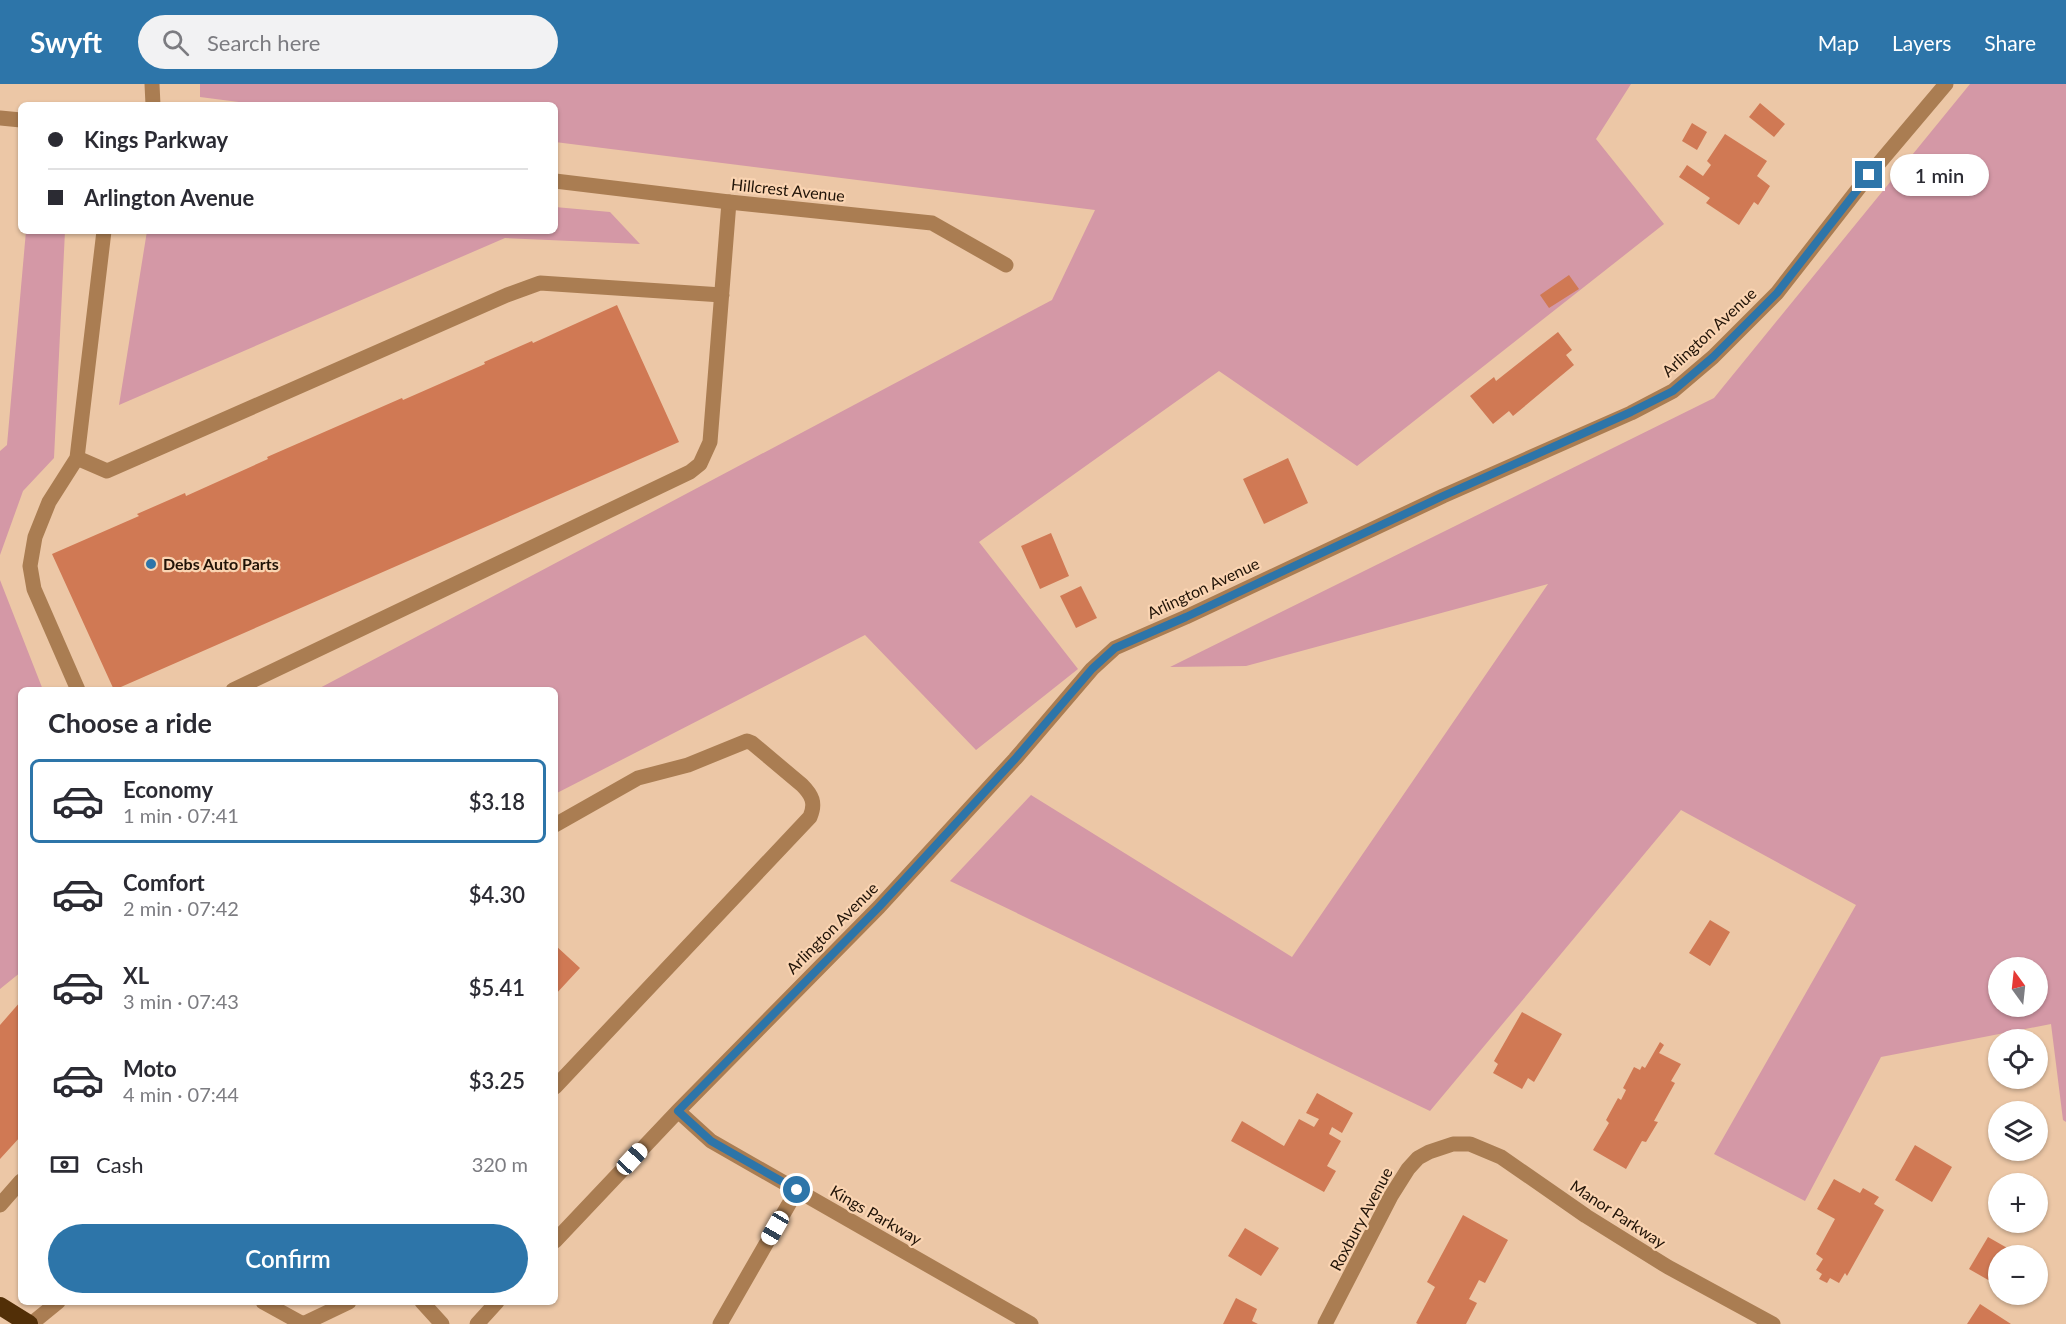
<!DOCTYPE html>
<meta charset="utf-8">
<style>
body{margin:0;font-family:Lato,sans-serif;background:#f2f2f3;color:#2b2b33;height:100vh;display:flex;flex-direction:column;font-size:22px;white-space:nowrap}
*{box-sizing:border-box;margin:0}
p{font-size:20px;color:#7c7c81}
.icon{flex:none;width:33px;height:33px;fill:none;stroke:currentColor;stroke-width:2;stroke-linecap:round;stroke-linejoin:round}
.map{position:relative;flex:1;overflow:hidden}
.drawer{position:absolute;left:18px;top:603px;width:540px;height:618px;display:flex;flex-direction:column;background:#fff;border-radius:9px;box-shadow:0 2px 4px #0004}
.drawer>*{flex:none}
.top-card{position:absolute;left:18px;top:18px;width:540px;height:132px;border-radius:9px;box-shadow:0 2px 4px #0004;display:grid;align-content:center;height:132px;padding:0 30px;background:#fff}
.needle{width:39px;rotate:345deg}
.tools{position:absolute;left:1988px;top:873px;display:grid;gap:12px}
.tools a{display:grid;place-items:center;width:60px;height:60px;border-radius:50%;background:#fff;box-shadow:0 2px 4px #0004;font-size:30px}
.end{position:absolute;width:27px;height:27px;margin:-14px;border:8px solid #2d75a9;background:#fff;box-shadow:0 0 0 3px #fff}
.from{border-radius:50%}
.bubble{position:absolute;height:42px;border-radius:21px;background:#fff;box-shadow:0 2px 4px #0004;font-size:20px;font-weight:600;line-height:42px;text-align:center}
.car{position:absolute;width:18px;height:36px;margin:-18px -9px;border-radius:8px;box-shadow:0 0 4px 2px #0007;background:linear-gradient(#fff 24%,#345 0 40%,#fff 0 76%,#345 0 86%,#fff 0)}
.top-card b{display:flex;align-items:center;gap:21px;height:57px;font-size:22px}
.top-card b+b{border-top:2px solid #e1e1e2}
.top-card i{width:15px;height:15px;background:#2b2b33}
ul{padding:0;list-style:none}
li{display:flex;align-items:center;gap:18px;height:84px;margin:0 12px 9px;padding:0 18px;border:3px solid transparent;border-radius:9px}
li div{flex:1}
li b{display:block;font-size:22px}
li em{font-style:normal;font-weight:600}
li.selected{border-color:#2d75a9}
li>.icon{width:54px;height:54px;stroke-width:1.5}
h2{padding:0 30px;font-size:27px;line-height:72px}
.pay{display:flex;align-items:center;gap:15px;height:66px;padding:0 30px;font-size:22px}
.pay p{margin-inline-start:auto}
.button{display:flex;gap:12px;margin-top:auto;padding:12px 30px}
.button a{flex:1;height:69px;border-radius:36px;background:#2d75a9;color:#fff;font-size:24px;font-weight:600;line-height:69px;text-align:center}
header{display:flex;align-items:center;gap:36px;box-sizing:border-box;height:84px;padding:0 30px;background:#2d75a9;color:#fff}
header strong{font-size:28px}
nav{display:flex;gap:33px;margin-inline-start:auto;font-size:21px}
.search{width:420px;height:54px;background:#f2f2f3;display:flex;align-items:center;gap:15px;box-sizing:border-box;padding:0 21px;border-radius:33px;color:#7c7c81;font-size:22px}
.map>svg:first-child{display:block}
.green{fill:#d498a6;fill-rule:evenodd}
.building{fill:#d07954}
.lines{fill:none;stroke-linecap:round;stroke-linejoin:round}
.lane{stroke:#aa7d52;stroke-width:15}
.street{stroke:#aa7d52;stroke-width:15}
.highway{stroke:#522f07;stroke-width:18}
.route{stroke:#2d75a9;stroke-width:8}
.poi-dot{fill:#2d75a9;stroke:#fad4b2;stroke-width:2}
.labels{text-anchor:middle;stroke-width:4.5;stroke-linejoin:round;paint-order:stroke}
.street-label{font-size:16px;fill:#201307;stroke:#fad4b2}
.poi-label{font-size:16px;font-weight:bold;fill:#201307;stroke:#fad4b2;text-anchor:start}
</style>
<header>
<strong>Swyft</strong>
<div class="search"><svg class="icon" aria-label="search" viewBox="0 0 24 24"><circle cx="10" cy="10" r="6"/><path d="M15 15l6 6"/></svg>Search here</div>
<nav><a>Map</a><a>Layers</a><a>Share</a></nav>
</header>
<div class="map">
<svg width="2066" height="1240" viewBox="0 0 2066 1240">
<rect width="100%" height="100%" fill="#ecc7a6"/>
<!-- green -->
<path class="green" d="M 200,0 L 1631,0 L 1596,55 L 1664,140 L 1357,382 L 1219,287 L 979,458 L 1078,585 L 976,666 L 865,551 L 555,710 L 555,606 L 316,606 L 1052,216 L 1095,126 L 555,58 L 555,21 L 262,21 L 200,13 Z
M 1970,0 L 2066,0 L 2066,1038 L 2063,1036 L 2051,940 L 1881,973 L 1805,1117 L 1714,1070 L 1856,821 L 1681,726 L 1430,1027 L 950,797 L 1031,711 L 1292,873 L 1548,500 L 1246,582 L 1170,583 L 1714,314 ZM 1998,884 L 2037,884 L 2037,922 L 1998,922 Z
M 555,123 L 610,128 L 640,160 L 505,154 L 119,321 L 147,147 L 555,147 Z
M 26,147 L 65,147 L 54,374 L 23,407 L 0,471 L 0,367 L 7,361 Z
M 0,496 L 43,606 L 21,606 L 21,888 L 0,905 Z"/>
<!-- building -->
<path class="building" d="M 1760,19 L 1785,40 L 1774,53 L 1749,33 Z
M 1692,39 L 1707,48 L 1697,66 L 1682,57 Z
M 1725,50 L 1767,77 L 1757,92 L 1770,102 L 1758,121 L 1754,118 L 1739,141 L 1706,119 L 1710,114 L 1679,93 L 1687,81 L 1703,92 L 1711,81 L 1707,77 Z
M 1569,191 L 1579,205 L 1549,224 L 1540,211 Z
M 617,221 L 679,358 L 114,606 L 52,470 L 139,432 L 137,430 L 185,409 L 186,412 L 268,375 L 267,373 L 402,314 L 403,316 L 485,280 L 484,278 L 532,257 L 533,259 Z
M 1558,248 L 1572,266 L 1566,271 L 1574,281 L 1513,332 L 1509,327 L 1493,340 L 1470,312 L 1494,293 L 1496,297 Z
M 1288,374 L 1308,419 L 1264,440 L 1243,395 Z
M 1051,449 L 1069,492 L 1040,505 L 1021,462 Z
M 1081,502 L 1097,534 L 1076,544 L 1060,512 Z
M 1710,836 L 1730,848 L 1710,882 L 1689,869 Z
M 555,861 L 580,884 L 555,911 Z
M 21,917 L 21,1052 L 0,1075 L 0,941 Z
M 1522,928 L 1562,950 L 1534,998 L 1528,994 L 1522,1005 L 1493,989 L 1498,980 L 1494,977 Z
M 1660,958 L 1664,961 L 1659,969 L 1681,980 L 1671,997 L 1675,999 L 1654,1037 L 1658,1038 L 1646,1058 L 1642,1057 L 1626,1085 L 1593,1066 L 1609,1039 L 1606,1036 L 1618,1014 L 1621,1016 L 1626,1006 L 1623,1004 L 1634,983 L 1640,986 L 1642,982 L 1645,984 Z
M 1317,1009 L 1353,1029 L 1342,1049 L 1332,1043 L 1329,1050 L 1341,1057 L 1327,1082 L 1336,1087 L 1324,1108 L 1231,1057 L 1242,1037 L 1284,1062 L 1299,1035 L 1314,1043 L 1319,1035 L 1306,1029 Z
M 1915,1061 L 1952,1083 L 1932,1118 L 1895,1096 Z
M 1834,1095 L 1860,1109 L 1863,1104 L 1879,1113 L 1874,1120 L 1884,1126 L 1847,1192 L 1845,1189 L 1839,1199 L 1830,1194 L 1827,1199 L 1819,1195 L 1822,1190 L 1816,1186 L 1823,1175 L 1816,1170 L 1835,1135 L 1817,1125 Z
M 1463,1131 L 1508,1156 L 1485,1199 L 1479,1196 L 1469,1215 L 1477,1219 L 1466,1240 L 1418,1240 L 1416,1239 L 1435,1203 L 1427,1198 Z
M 1245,1144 L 1279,1164 L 1261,1192 L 1228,1172 Z
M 1988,1153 L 2016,1169 L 2014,1172 L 1998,1172 L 1997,1201 L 1969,1185 Z
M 1236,1214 L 1257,1225 L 1252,1237 L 1258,1240 L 1223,1240 Z
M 1980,1220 L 2011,1240 L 1967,1240 Z"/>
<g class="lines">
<!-- lane -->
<path class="lane" d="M 152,0 L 153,21
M 77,374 L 107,387 L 507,211 L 540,199 L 722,211
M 78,606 L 34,505 L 30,482 L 35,453 L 49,418 L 77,374 L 104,147
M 233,606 L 690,388 L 700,380 L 710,358 L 729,118
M 555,741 L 638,694 L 688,681 L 747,657 L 752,659 L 802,701 C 812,711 816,719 810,733 L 555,1003
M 0,1121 L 21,1097
M 263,1218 L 303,1240 L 349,1218
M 422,1218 L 442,1240
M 31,1240 L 58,1218
M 720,1240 L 797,1106"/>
<!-- street -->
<path class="street" d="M 0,34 L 21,36
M 555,97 L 729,118 L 932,139 L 1006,181
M 678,1027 L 711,1057 L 1031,1240
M 555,1157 L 678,1027 L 879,823 L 1015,675 L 1092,585 L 1115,564 L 1186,533 L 1443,412 L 1631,329 L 1673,307 L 1713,273 L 1777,209 L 1869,91 L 1946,0
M 477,1240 L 497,1218
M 1325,1240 L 1391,1112 L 1408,1085 L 1418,1074 L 1429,1068 L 1453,1060 L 1470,1060 L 1501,1073 L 1586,1132 L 1668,1183 L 1773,1240"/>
<!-- highway -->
<path class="highway" d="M 0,1222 L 29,1240"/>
</g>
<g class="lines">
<!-- route -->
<path class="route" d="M 797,1106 L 711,1057 L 678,1027 L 879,823 L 1015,675 L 1092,585 L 1115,564 L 1186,533 L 1443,412 L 1631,328 L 1673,307 L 1713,273 L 1777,209 L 1869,91"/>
</g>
<!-- markers -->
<circle class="poi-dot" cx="151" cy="480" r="6"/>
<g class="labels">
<!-- street labels -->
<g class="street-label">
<text transform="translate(788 106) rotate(6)" y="6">Hillcrest Avenue</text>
<text transform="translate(1709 248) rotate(-43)" y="6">Arlington Avenue</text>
<text transform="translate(1203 504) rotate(-25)" y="6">Arlington Avenue</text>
<text transform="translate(832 844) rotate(-45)" y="6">Arlington Avenue</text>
<text transform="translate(1618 1130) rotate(33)" y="6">Manor Parkway</text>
<text transform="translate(876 1131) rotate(30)" y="6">Kings Parkway</text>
<text transform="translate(1361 1135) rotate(-62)" y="6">Roxbury Avenue</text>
</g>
<!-- poi labels -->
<g class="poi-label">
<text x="163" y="486">Debs Auto Parts</text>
</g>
</g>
</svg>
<div class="tools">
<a><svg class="needle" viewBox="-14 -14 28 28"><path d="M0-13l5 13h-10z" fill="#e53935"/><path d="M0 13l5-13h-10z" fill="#7c7c81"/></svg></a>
<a><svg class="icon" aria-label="locate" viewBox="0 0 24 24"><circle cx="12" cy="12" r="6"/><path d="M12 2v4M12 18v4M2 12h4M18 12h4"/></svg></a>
<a><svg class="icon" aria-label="layers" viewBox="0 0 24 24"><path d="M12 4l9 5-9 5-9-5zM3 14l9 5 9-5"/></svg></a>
<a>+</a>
<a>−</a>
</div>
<i class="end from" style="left:797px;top:1106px"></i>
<i class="end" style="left:1869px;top:91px"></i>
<div class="bubble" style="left:1890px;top:70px;width:99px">1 min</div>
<i class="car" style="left:632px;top:1075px;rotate:43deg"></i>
<i class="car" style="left:775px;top:1144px;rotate:210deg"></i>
<div class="top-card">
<b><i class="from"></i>Kings Parkway</b>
<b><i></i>Arlington Avenue</b>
</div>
<section class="drawer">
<h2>Choose a ride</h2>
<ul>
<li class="selected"><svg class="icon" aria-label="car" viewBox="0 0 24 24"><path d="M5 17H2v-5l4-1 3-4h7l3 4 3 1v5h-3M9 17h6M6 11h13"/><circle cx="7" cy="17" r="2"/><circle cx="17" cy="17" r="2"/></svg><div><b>Economy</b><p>1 min · 07:41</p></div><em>$3.18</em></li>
<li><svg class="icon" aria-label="car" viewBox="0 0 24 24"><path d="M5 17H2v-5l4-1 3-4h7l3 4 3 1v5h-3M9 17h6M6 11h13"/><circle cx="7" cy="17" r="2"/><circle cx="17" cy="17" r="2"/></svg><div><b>Comfort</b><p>2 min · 07:42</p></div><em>$4.30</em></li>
<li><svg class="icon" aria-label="car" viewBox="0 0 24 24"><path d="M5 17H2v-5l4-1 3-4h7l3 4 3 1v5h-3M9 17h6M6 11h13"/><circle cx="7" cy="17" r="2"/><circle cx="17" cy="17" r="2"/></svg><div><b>XL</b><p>3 min · 07:43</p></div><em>$5.41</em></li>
<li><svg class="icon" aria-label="car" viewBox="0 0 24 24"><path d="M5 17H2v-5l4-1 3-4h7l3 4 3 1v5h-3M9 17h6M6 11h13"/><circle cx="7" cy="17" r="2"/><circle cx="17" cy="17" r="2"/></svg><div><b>Moto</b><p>4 min · 07:44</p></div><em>$3.25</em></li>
</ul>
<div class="pay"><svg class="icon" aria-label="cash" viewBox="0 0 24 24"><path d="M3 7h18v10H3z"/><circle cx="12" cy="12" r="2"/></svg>Cash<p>320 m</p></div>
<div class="button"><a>Confirm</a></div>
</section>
</div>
